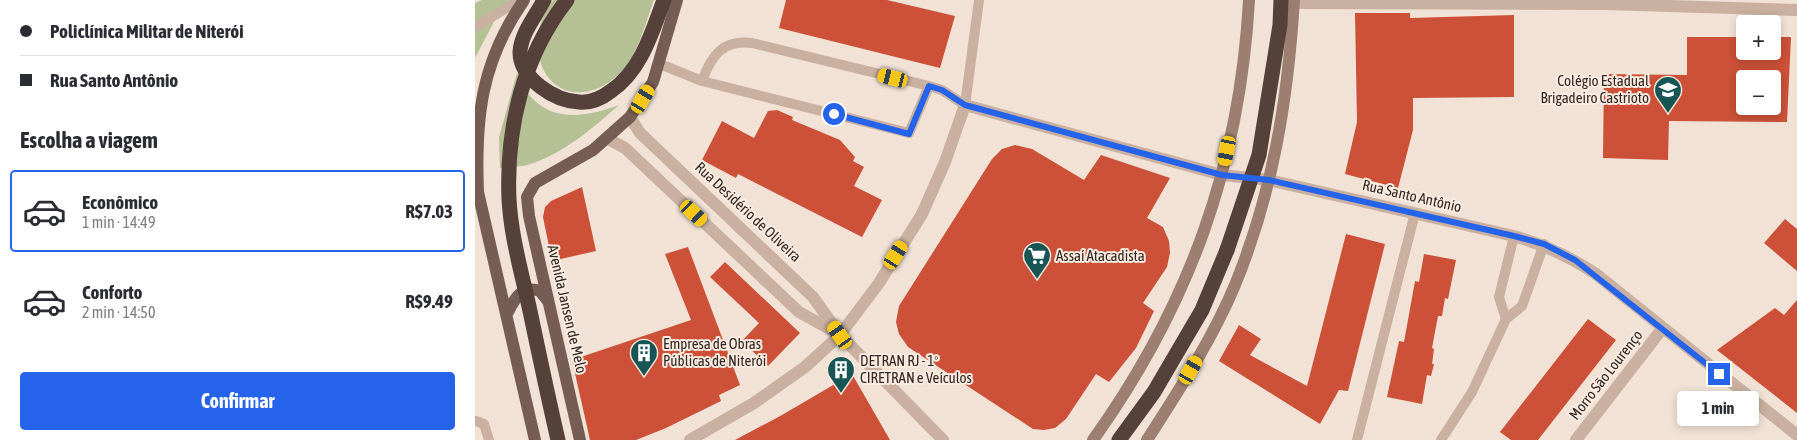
<!DOCTYPE html>
<html lang="pt">
<meta charset="utf-8">
<style>
body{margin:0;font-family:"Asap Condensed",sans-serif;background:#f7f7f7;color:#2b2b33;height:100vh;display:flex;flex-direction:column;font-size:19px;white-space:nowrap}
*{box-sizing:border-box;margin:0}
p{font-size:16px;color:#7c7c81}
.icon{flex:none;width:28px;height:28px;fill:none;stroke:currentColor;stroke-width:2;stroke-linecap:round;stroke-linejoin:round}
.map{position:relative;flex:1;overflow:hidden}
.side{display:flex;flex-direction:column;background:#fff;width:475px}
.side>*{flex:none}
.guide{display:grid;align-content:center;height:110px;padding:0 20px;background:#fff}
.buttons{position:absolute;left:1261px;top:15px;display:grid;gap:10px}
.buttons a{display:grid;place-items:center;width:45px;height:45px;border-radius:5px;background:#fff;box-shadow:0 2px 8px #0003;font-size:25px}
.end{position:absolute;width:22px;height:22px;margin:-11px;border:6px solid #2563eb;background:#fff;box-shadow:0 0 0 2px #fff}
.from{border-radius:50%}
.bubble{position:absolute;height:35px;border-radius:5px;background:#fff;box-shadow:0 2px 8px #0003;font-size:16px;font-weight:700;line-height:35px;text-align:center}
.car{position:absolute;width:15px;height:30px;margin:-15px -8px;border-radius:6px;box-shadow:0 0 4px 1px #0007;background:linear-gradient(#f5c518 24%,#345 0 40%,#f5c518 0 76%,#345 0 86%,#f5c518 0)}
.guide b{display:flex;align-items:center;gap:18px;height:48px;font-size:19px}
.guide b+b{border-top:1px solid #e1e1e2}
.guide i{width:12px;height:12px;background:#2b2b33}
ul{padding:0;list-style:none}
li{display:flex;align-items:center;gap:15px;height:82px;margin:0 10px 8px;padding:0 10px;border:2px solid transparent;border-radius:5px}
li div{flex:1}
li b{display:block;font-size:19px}
li em{font-style:normal;font-weight:700}
li.current{border-color:#2563eb}
li>.icon{width:45px;height:45px;stroke-width:1.5}
h2{padding:0 20px;font-size:22px;line-height:60px}
.action{display:flex;gap:10px;margin-top:auto;padding:10px 20px}
.action a{flex:1;height:58px;border-radius:5px;background:#2563eb;color:#fff;font-size:20px;font-weight:700;line-height:58px;text-align:center}
main{display:flex;flex:1;min-height:0}
.map>svg:first-child{display:block}
.green{fill:#b5c095}
.building{fill:#cc5138;fill-rule:evenodd}
.lines{fill:none;stroke-linecap:round;stroke-linejoin:round}
.lane{stroke:#c9b0a1;stroke-width:10}
.street{stroke:#c9b0a1;stroke-width:12}
.secondary{stroke:#9d7f72;stroke-width:12}
.primary{stroke:#765d54;stroke-width:12}
.highway{stroke:#55413a;stroke-width:15}
.highway-bridge{stroke:#55413a;stroke-width:15}
.route{stroke:#2563eb;stroke-width:6}
.labels{text-anchor:middle;stroke-width:4;stroke-linejoin:round;paint-order:stroke}
.poi-label{font-size:15px;fill:#332824;stroke:#f9ece1;text-anchor:start}
.street-label{font-size:15px;fill:#332824;stroke:#f9ece1}
</style>
<main>
<section class="side">
<div class="guide">
<b><i class="from"></i>Policlínica Militar de Niterói</b>
<b><i></i>Rua Santo Antônio</b>
</div>
<h2>Escolha a viagem</h2>
<ul>
<li class="current"><svg class="icon" aria-label="car" viewBox="0 0 24 24"><path d="M5 17H2v-5l4-1 3-4h7l3 4 3 1v5h-3M9 17h6M6 11h13"/><circle cx="7" cy="17" r="2"/><circle cx="17" cy="17" r="2"/></svg><div><b>Econômico</b><p>1 min · 14:49</p></div><em>R$7.03</em></li>
<li><svg class="icon" aria-label="car" viewBox="0 0 24 24"><path d="M5 17H2v-5l4-1 3-4h7l3 4 3 1v5h-3M9 17h6M6 11h13"/><circle cx="7" cy="17" r="2"/><circle cx="17" cy="17" r="2"/></svg><div><b>Conforto</b><p>2 min · 14:50</p></div><em>R$9.49</em></li>
</ul>
<div class="action"><a>Confirmar</a></div>
</section>
<div class="map">
<svg width="1322" height="440" viewBox="0 0 1322 440">
<rect width="100%" height="100%" fill="#f1e2d5"/>
<!-- green -->
<path class="green" d="M 7,0 L 37,0 L 22,16 L 0,58 L 0,3 Z
M 78,0 L 179,0 C 170,24 163,55 145,73 C 104,113 55,87 64,31 C 65,20 72,10 78,0 Z
M 42,73 C 46,80 50,91 56,97 C 79,123 115,116 144,105 C 118,128 87,155 52,165 C 44,167 34,167 25,168 L 24,137 Z"/>
<!-- building -->
<path class="building" d="M 311,0 L 412,0 L 480,16 L 465,68 L 304,28 Z
M 880,13 L 935,13 L 935,18 L 1039,15 L 1039,97 L 938,98 L 938,130 L 923,188 L 870,174 L 882,122 Z
M 1212,37 L 1270,37 L 1270,51 L 1298,51 L 1298,37 L 1316,37 L 1312,122 L 1194,121 L 1193,160 L 1128,158 L 1129,74 L 1212,75 ZM 1270,78 L 1298,79 L 1298,106 L 1270,106 Z
M 302,110 L 318,117 L 317,120 L 365,140 L 380,157 L 378,161 L 389,167 L 379,186 L 407,200 L 387,237 L 263,174 L 261,178 L 227,160 L 247,121 L 279,138 L 293,111 Z
M 540,145 L 557,149 L 609,180 L 626,155 L 695,178 L 672,218 L 688,227 L 694,241 L 695,253 L 692,267 L 668,303 L 679,311 L 661,348 L 634,382 L 621,374 L 591,419 L 580,428 L 569,430 L 558,429 L 433,347 L 424,334 L 421,322 L 424,306 L 517,159 L 527,149 Z
M 107,187 L 121,251 L 77,261 L 68,217 L 70,207 L 76,201 Z
M 1310,219 L 1322,229 L 1322,271 L 1289,243 Z
M 871,234 L 910,244 L 873,391 L 864,390 L 845,424 L 744,361 L 764,325 L 786,339 L 775,355 L 832,386 Z
M 213,247 L 265,385 L 244,395 L 246,401 L 191,428 L 161,440 L 115,440 L 97,360 L 216,320 L 190,254 Z
M 949,254 L 981,260 L 973,299 L 970,298 L 967,316 L 963,316 L 957,348 L 959,349 L 957,364 L 959,364 L 956,376 L 952,375 L 947,404 L 912,397 L 924,341 L 929,342 L 940,281 L 944,282 Z
M 250,262 L 325,333 L 293,366 L 267,341 L 284,323 L 235,277 Z
M 1322,300 L 1322,413 L 1242,350 L 1300,308 L 1309,315 Z
M 1113,319 L 1141,340 L 1063,440 L 1036,440 L 1025,432 Z
M 377,374 L 415,440 L 260,440 L 307,415 Z"/>
<g class="lines">
<!-- lane -->
<path class="lane" d="M 0,27 L 45,0
M 185,64 L 227,81
M 454,86 L 434,133 L 227,81 C 237,54 248,40 277,43 L 454,86 L 467,90 L 490,105 L 504,0
M 1031,319 L 1024,297 L 1039,236
M 1,421 L 9,424 L 14,440
M 882,440 L 940,213
M 966,440 L 997,392 L 1031,319 L 1047,306 L 1069,244"/>
<!-- street -->
<path class="street" d="M 819,3 L 1131,4 L 1322,10
M 155,117 L 165,133 L 338,297 L 365,335 L 468,440
M 133,139 L 150,148 L 324,312 L 362,333
M 215,440 L 279,403 L 330,367 L 365,335 L 404,283 L 447,214 L 470,162 L 490,105 L 747,175 L 794,180 L 1039,236 C 1070,245 1094,256 1121,274 L 1322,435
M 1101,440 L 1187,329"/>
<!-- secondary -->
<path class="secondary" d="M 618,440 C 714,306 765,165 774,0
M 672,440 C 704,390 737,340 760,285 C 798,192 813,99 819,0"/>
<!-- primary -->
<path class="primary" d="M 49,0 C 6,62 0,118 3,192 L 60,440
M 33,312 C 40,298 47,285 65,291 L 73,301
M 105,440 L 54,216 L 52,197 L 60,183 L 118,150 L 155,117 L 178,82 L 202,0"/>
<!-- highway -->
<path class="highway" d="M 69,0 C 61,16 46,33 45,52 C 45,79 80,101 104,102 C 115,103 127,98 136,91 C 166,71 177,32 189,0
M 644,440 L 679,392 L 727,310 L 752,250"/>
<!-- highway-bridge -->
<path class="highway-bridge" d="M 752,250 L 784,155 L 805,25 L 806,0
M 83,440 C 73,397 64,354 55,311 C 47,274 36,237 34,199 C 31,128 48,56 92,0"/>
</g>
<g class="lines">
<!-- route -->
<path class="route" d="M 359,114 L 434,134 L 454,86 L 467,90 L 490,105 L 747,175 L 794,180 L 1039,236 L 1069,244 L 1100,260 L 1244,374"/>
</g>
<!-- icons -->
<defs>
<symbol id="school-pin" viewBox="-11 -11 22 30"><path d="M0 17L-7.5 6A9.5 9.5 0 1 1 7.5 6Z" fill="#185656" stroke="#f9ece1"/><path d="M0-5L7-2L0 1L-7-2ZM-4 1L0 2.5L4 1V4Q0 6-4 4Z" fill="#fff"/></symbol>
<symbol id="supermarket-pin" viewBox="-11 -11 22 30"><path d="M0 17L-7.5 6A9.5 9.5 0 1 1 7.5 6Z" fill="#185656" stroke="#f9ece1"/><path d="M-6-5.5h2.5l.6 2H6L4.5 2H-2.5L-4.4-4H-6ZM-1.5 3.2a1.3 1.3 0 1 0 .1 0ZM3 3.2a1.3 1.3 0 1 0 .1 0Z" fill="#fff"/></symbol>
<symbol id="building-pin" viewBox="-11 -11 22 30"><path d="M0 17L-7.5 6A9.5 9.5 0 1 1 7.5 6Z" fill="#185656" stroke="#f9ece1"/><path d="M-4-6H4V6H1V3H-1V6H-4ZM-2.5-4.3h1.7v1.8h-1.7ZM.8-4.3h1.7v1.8H.8ZM-2.5-1h1.7V.8h-1.7ZM.8-1h1.7V.8H.8Z" fill="#fff"/></symbol>
</defs>
<g fill-rule="evenodd">
<use href="#school-pin" x="1177" y="74" width="32" height="43"/>
<use href="#supermarket-pin" x="546" y="240" width="32" height="43"/>
<use href="#building-pin" x="153" y="337" width="32" height="43"/>
<use href="#building-pin" x="350" y="354" width="32" height="43"/>
</g>
<g class="labels">
<!-- poi labels -->
<g class="poi-label">
<text x="1174" y="86" text-anchor="end">Colégio Estadual<tspan x="1174" dy="17">Brigadeiro Castrioto</tspan></text>
<text x="581" y="261">Assaí Atacadista</text>
<text x="188" y="349">Empresa de Obras<tspan x="188" dy="17">Públicas de Niterói</tspan></text>
<text x="385" y="366">DETRAN RJ - 1º<tspan x="385" dy="17">CIRETRAN e Veículos</tspan></text>
</g>
<!-- street labels -->
<g class="street-label">
<text transform="translate(937 196) rotate(13)" y="5">Rua Santo Antônio</text>
<text transform="translate(273 212) rotate(43)" y="5">Rua Desidério de Oliveira</text>
<text transform="translate(92 309) rotate(77)" y="5">Avenida Jansen de Melo</text>
<text transform="translate(1131 375) rotate(-52)" y="5">Morro São Lourenço</text>
</g>
</g>
</svg>
<div class="buttons">
<a>+</a>
<a>−</a>
</div>
<i class="end from" style="left:359px;top:114px"></i>
<i class="end" style="left:1244px;top:374px"></i>
<div class="bubble" style="left:1202px;top:391px;width:82px">1 min</div>
<i class="car" style="left:418px;top:78px;rotate:284deg"></i>
<i class="car" style="left:168px;top:99px;rotate:31deg"></i>
<i class="car" style="left:752px;top:151px;rotate:191deg"></i>
<i class="car" style="left:219px;top:213px;rotate:133deg"></i>
<i class="car" style="left:421px;top:255px;rotate:32deg"></i>
<i class="car" style="left:365px;top:335px;rotate:325deg"></i>
<i class="car" style="left:716px;top:370px;rotate:30deg"></i>
</div>
</main>
